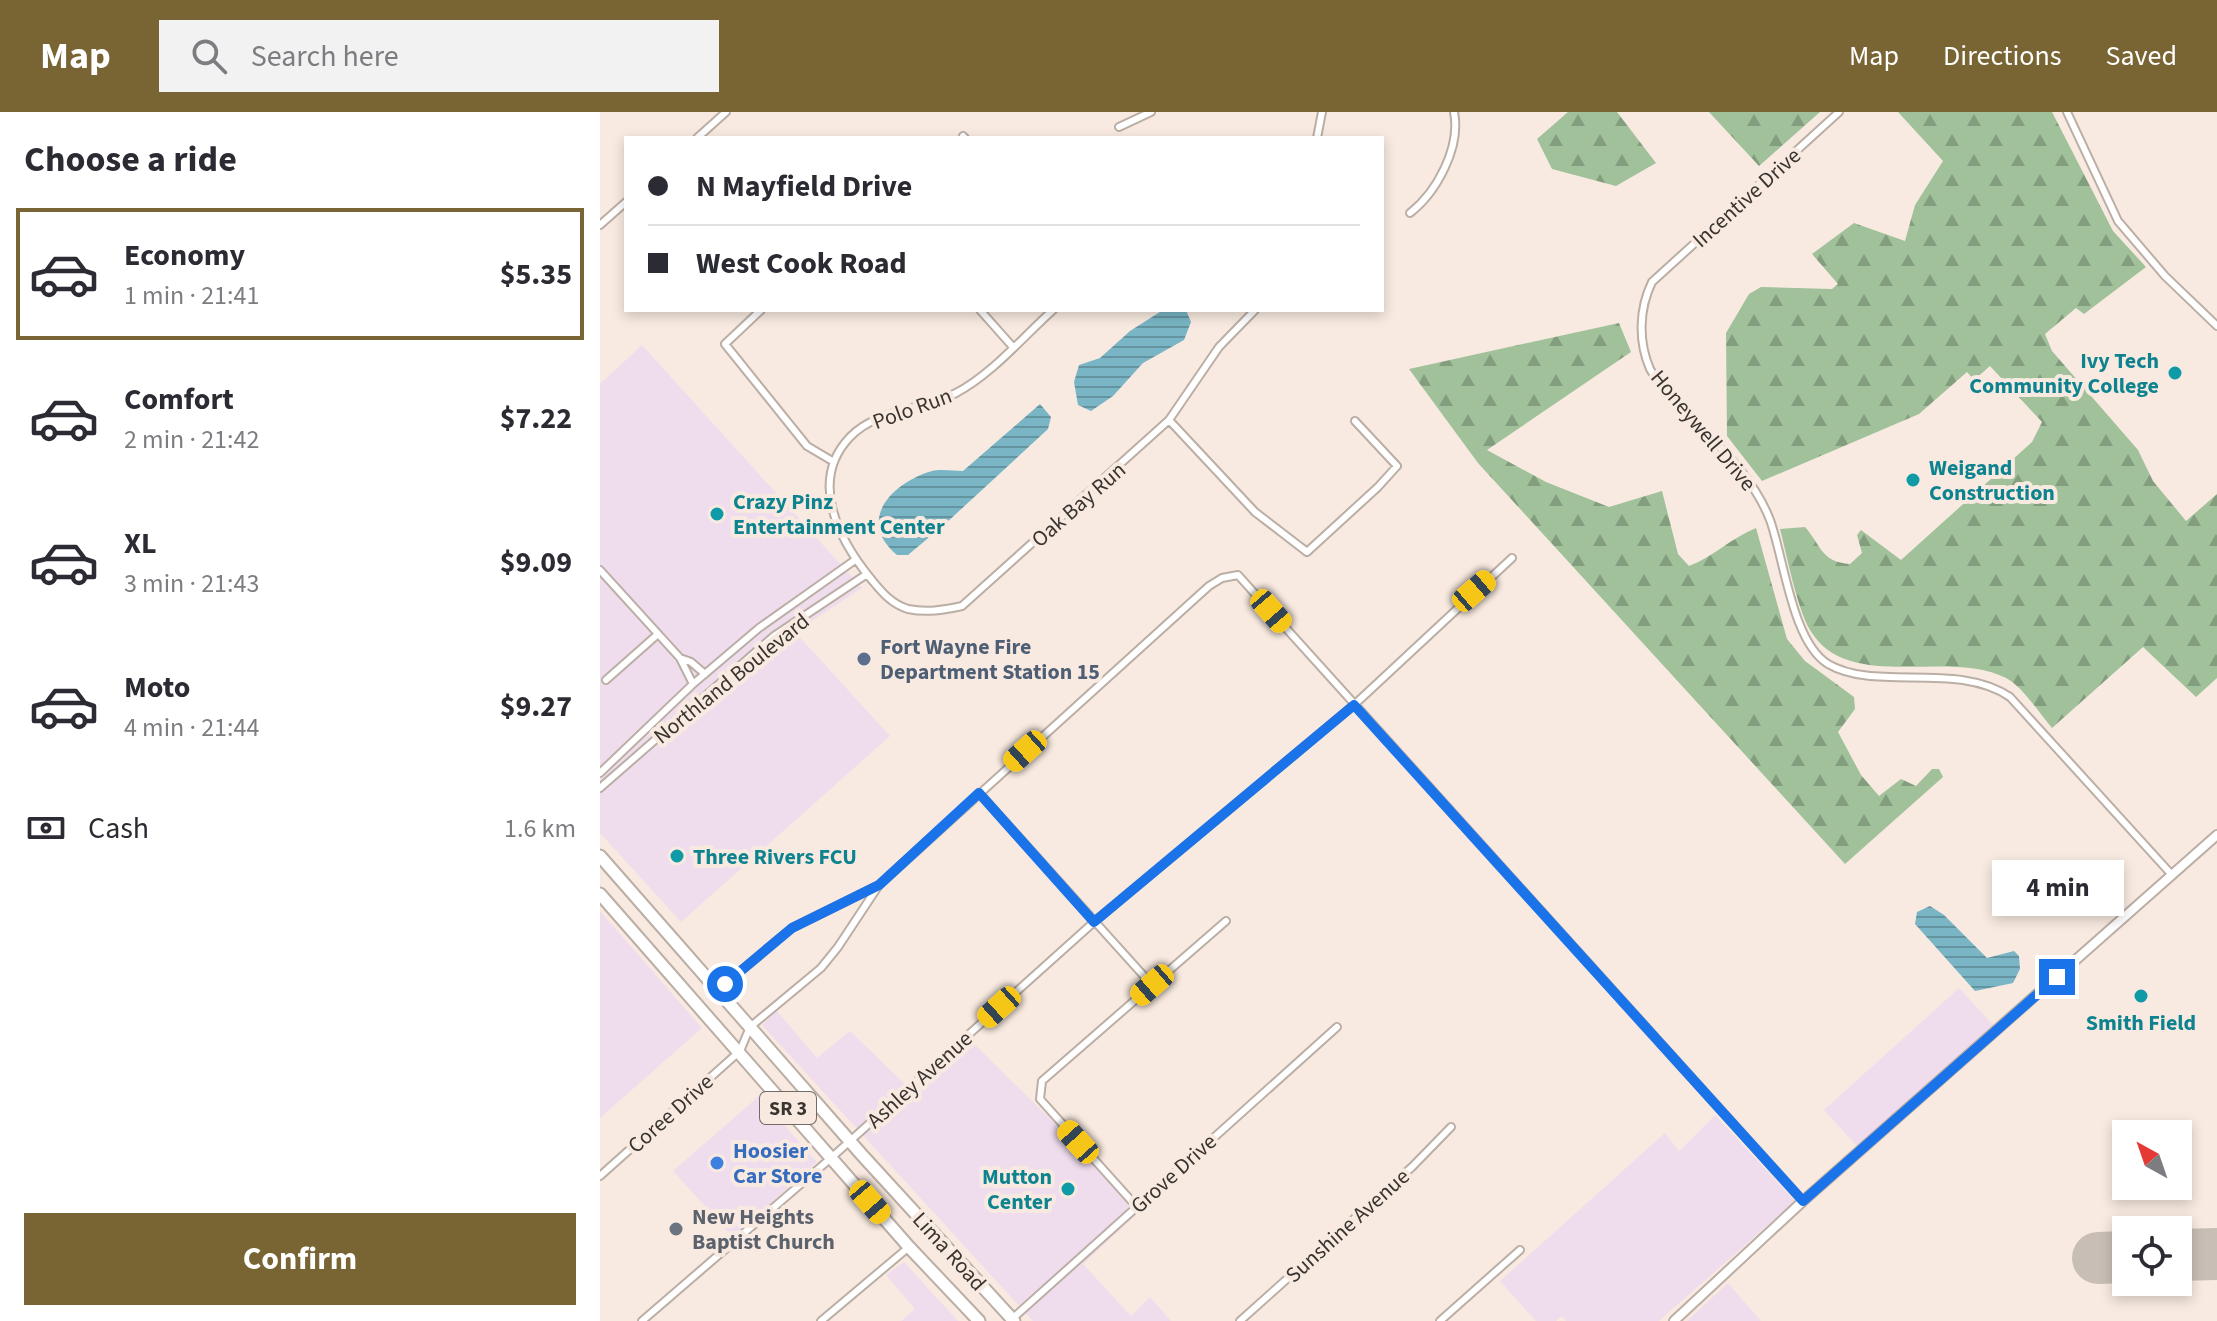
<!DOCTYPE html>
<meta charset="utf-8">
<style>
body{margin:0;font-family:"Source Sans 3",sans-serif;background:#f2f2f3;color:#2b2b33;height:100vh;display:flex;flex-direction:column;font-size:30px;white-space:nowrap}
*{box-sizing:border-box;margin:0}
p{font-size:26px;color:#7c7c81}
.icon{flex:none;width:44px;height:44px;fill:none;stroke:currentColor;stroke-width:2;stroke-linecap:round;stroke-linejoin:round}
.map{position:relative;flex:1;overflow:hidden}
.drawer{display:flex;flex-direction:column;background:#fff;width:600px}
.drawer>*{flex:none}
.banner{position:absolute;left:24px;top:24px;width:760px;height:176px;border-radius:0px;box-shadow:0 4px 12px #0003;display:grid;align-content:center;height:176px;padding:0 24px;background:#fff}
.needle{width:52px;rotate:320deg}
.tools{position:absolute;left:1512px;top:1008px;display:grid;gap:16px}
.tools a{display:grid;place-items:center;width:80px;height:80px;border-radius:0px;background:#fff;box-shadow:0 4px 12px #0003;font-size:40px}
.end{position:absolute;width:36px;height:36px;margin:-18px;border:10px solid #1a73e8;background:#fff;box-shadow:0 0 0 4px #fff}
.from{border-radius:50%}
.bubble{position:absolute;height:56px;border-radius:0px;background:#fff;box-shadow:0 4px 12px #0003;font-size:26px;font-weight:700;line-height:56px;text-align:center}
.car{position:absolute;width:24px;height:48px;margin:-24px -12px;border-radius:10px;box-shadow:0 0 6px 2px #0007;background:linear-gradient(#f5c518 24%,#345 0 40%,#f5c518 0 76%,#345 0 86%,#f5c518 0)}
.banner b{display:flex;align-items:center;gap:28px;height:76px;font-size:30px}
.banner b+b{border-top:2px solid #e1e1e2}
.banner i{width:20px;height:20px;background:#2b2b33}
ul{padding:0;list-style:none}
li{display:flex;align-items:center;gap:24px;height:132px;margin:0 16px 12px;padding:0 8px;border:4px solid transparent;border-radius:0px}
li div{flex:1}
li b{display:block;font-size:30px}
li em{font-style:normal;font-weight:700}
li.selected{border-color:#796433}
li>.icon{width:72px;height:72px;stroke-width:1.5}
h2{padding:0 24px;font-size:36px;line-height:96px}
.pay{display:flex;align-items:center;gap:20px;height:88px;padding:0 24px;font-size:30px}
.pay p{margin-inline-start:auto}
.cta{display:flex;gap:16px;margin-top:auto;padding:16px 24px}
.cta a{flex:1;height:92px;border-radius:0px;background:#796433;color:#fff;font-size:32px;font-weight:700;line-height:92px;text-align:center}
header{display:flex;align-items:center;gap:48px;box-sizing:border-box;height:112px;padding:0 40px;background:#796433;color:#fff}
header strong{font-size:38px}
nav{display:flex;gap:44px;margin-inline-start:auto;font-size:28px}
.search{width:560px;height:72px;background:#f2f2f3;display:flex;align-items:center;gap:20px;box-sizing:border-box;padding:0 28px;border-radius:0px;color:#7c7c81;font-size:30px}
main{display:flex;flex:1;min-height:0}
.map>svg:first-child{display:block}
.commercial{fill:#efddee}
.forest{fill:url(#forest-firs)}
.water{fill:url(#water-rules)}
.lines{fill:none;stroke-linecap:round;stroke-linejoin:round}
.runway{stroke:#c9beb5;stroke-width:52}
.street-casing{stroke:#bbaea5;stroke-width:10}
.secondary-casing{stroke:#bbaea5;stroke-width:12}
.highway-casing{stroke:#bbaea5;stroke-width:15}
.street{stroke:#fff;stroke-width:6}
.secondary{stroke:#fff;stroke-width:8}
.highway{stroke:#fff;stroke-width:11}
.route{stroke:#1a73e8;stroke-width:10}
.culture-dot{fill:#0f9aa8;stroke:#f8eae0;stroke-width:3}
.service-dot{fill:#5c6f8a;stroke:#f8eae0;stroke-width:3}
.shop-dot{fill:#3f7fe0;stroke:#f8eae0;stroke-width:3}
.worship-dot{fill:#6b7280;stroke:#f8eae0;stroke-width:3}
.labels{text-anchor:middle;stroke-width:8;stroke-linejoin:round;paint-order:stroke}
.shield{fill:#f8eae0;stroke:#726b65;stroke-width:2}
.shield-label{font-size:20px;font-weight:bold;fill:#393430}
.street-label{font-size:22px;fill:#393430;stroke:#f8eae0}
.culture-label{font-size:22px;font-weight:bold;fill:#0d838f;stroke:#f8eae0;text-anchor:start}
.service-label{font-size:22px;font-weight:bold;fill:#4e5e75;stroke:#f8eae0;text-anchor:start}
.shop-label{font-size:22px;font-weight:bold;fill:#366cbe;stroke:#f8eae0;text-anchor:start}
.worship-label{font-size:22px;font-weight:bold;fill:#5b616d;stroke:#f8eae0;text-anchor:start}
</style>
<header>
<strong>Map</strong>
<div class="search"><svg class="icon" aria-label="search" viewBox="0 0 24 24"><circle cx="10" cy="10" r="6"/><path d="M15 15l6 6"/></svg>Search here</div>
<nav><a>Map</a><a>Directions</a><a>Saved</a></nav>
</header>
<main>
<section class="drawer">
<h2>Choose a ride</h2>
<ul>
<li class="selected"><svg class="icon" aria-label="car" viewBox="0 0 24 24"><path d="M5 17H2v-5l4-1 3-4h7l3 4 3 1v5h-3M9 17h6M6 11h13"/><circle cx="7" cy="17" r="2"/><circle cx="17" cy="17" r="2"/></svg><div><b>Economy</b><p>1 min · 21:41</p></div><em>$5.35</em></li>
<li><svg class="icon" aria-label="car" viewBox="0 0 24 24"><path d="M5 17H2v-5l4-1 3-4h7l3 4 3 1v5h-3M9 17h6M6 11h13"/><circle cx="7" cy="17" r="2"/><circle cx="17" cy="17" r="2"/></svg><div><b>Comfort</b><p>2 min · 21:42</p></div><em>$7.22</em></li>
<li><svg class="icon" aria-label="car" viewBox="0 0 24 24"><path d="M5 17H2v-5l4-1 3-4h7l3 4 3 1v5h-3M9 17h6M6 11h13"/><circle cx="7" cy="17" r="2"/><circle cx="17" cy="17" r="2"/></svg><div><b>XL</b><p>3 min · 21:43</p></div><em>$9.09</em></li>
<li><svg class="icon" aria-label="car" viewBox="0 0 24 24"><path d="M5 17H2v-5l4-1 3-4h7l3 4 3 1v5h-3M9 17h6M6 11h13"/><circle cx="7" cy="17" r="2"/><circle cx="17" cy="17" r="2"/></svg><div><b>Moto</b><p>4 min · 21:44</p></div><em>$9.27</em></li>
</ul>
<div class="pay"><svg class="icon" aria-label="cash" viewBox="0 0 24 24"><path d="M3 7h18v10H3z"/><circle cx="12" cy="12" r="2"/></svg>Cash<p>1.6 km</p></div>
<div class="cta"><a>Confirm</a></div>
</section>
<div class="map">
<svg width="1617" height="1209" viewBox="0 0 1617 1209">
<defs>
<pattern id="forest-firs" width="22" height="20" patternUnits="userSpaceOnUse" patternTransform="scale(2)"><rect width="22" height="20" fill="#a0c19a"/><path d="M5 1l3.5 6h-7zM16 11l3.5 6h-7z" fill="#839e7e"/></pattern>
<pattern id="water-rules" width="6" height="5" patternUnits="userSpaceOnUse" patternTransform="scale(2)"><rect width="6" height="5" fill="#79b5c4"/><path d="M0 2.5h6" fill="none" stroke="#6494a0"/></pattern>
</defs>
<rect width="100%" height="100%" fill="#f8eae0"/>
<!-- commercial -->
<path class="commercial" d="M 42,233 L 262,476 L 195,520 L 290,624 L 81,810 L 0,721 L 0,272 Z
M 0,799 L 102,916 L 0,1006 Z
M 1359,876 L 1393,913 L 1258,1035 L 1224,998 Z
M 177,899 L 217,946 L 250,919 L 311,978 L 369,927 L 542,1097 L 483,1152 L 531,1204 L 550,1185 L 571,1209 L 433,1209 L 162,913 Z
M 159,984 L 217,1050 L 133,1125 L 73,1059 Z
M 1115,1003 L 1195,1089 L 1059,1209 L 966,1209 L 962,1204 L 956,1209 L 936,1209 L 900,1169 L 1065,1021 L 1079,1039 Z
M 304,1150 L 358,1209 L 301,1209 L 315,1197 L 286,1163 Z
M 1128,1171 L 1161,1209 L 1087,1209 Z"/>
<!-- forest -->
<path class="forest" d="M 968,0 L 1017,0 L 1056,51 L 1016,74 L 952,57 L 937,27 Z
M 1109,0 L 1220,0 L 1159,54 Z
M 1298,0 L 1452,0 L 1513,119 L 1546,155 L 1484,202 L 1476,196 L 1445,222 L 1452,239 L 1538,338 L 1553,369 L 1586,409 L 1617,382 L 1617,566 L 1596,585 L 1543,535 L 1452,616 C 1439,601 1423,575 1406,566 C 1348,536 1248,582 1210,518 C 1197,496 1187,444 1180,417 L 1205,415 C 1221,433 1221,450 1250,452 L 1262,441 L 1257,423 L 1261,418 L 1301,448 L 1432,330 L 1442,310 L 1390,254 L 1374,268 L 1367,260 L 1319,302 L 1162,369 L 1127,324 L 1126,221 L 1149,182 L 1161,175 L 1232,177 L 1238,172 L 1212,142 L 1254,111 L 1305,129 L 1315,93 L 1343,49 Z
M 1019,211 L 1031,240 L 887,338 L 946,370 L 1009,395 L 1062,379 L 1078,442 L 1089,454 C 1113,445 1131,426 1156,416 L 1187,527 L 1205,549 L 1254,585 L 1255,597 L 1238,620 L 1261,663 L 1279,684 L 1301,667 L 1316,674 L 1332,657 L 1339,657 L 1343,665 L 1245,752 L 878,351 L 809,257 Z"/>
<!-- water -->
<path class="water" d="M 563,198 L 586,198 L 591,210 L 584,228 L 543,251 L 513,284 L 491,299 L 478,293 L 474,270 L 479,253 L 500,246 L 530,219 Z
M 440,292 L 451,305 L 448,317 L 345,412 L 308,443 L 297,443 C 256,409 291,371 332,359 C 341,357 354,359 363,359 Z
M 1330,794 L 1344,803 L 1387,846 L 1414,839 L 1419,844 L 1420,857 L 1413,871 L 1375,879 L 1315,812 L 1317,800 Z"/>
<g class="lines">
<!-- runway -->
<path class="runway" d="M 1578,1143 L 1617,1142
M 1498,1146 L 1526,1145"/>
<defs>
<path id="street" d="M 1239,0 L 1052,170 C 1039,197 1038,229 1050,257 C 1056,269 1069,280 1078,290 C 1111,327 1152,361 1170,408 C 1184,446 1192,530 1228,552 C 1276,580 1357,549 1410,585 L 1572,763
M 1467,0 L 1518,109 L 1565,164 L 1617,214
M 519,15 L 551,0
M 363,24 L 365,26
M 97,26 L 126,0
M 717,26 L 722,0
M 810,101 C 837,80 861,35 854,0
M 0,113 L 26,90
M 161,198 L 125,232 L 207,334 L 234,350
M 380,198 L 412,234
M 453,198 C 423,225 391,263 356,281 C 322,298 277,297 250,325 C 208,369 239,428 271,467 C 281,479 291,492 308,497 C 327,501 343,498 362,494 L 569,308 L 619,235 L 655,198
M 569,308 L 655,400 L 707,440 L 778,375 L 797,354 L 755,309
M 0,458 L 80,546 L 93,572
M 80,546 L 91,550 L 105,562
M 6,568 L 58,522
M 0,661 L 93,572 L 159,516 L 255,448
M 0,676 L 174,524 L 267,462
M 379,681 L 552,873
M 118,878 L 192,816 L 279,773
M 0,1064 L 140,939 L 150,915 L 221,856 L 238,835 L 279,773 L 609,474 L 622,466 L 638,463 L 1203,1089
M 536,1094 L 440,987 L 442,969 L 626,809
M 412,1207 L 737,915
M 42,1209 L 231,1046 L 494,810 L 754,593 L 912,446
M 221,1209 L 309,1135
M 640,1209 L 812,1055 L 851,1015
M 840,1209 L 920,1138"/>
<path id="secondary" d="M 1074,1209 L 1203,1089 L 1617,723"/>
<path id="highway" d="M 0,744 L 262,1043 L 414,1209
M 0,782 L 309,1135 L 379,1209"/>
</defs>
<!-- street casing -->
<use href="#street" class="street-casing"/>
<!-- secondary casing -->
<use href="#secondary" class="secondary-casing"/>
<!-- highway casing -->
<use href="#highway" class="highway-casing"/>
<!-- street -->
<use href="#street" class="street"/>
<!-- secondary -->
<use href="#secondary" class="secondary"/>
<!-- highway -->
<use href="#highway" class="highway"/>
</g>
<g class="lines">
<!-- route -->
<path class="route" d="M 125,872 L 192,816 L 279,773 L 379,681 L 494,810 L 754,593 L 1203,1089 L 1457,865"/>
</g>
<!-- markers -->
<g class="culture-dot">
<circle cx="1575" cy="261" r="8"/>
<circle cx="1313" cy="368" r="8"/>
<circle cx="117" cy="402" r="8"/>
<circle cx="77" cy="744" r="8"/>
<circle cx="1541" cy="884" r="8"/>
<circle cx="468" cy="1077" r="8"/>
</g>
<circle class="service-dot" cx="264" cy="547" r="8"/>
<circle class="shop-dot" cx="117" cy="1051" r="8"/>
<circle class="worship-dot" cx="76" cy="1117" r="8"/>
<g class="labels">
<!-- shield labels -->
<rect class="shield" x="160" y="980" width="56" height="32" rx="6"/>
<g class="shield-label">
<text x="188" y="1003">SR 3</text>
</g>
<!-- street labels -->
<g class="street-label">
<text transform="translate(1146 85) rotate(-42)" y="8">Incentive Drive</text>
<text transform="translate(312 296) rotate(-20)" y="8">Polo Run</text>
<text transform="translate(1104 318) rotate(50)" y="8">Honeywell Drive</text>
<text transform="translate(478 392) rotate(-41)" y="8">Oak Bay Run</text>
<text transform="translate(131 566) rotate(-39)" y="8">Northland Boulevard</text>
<text transform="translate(319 967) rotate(-42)" y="8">Ashley Avenue</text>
<text transform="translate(70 1001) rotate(-42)" y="8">Coree Drive</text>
<text transform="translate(573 1061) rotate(-42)" y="8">Grove Drive</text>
<text transform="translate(747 1113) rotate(-42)" y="8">Sunshine Avenue</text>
<text transform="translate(350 1139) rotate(48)" y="8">Lima Road</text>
</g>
<!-- culture labels -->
<g class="culture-label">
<text x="1559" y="256" text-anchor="end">Ivy Tech<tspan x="1559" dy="25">Community College</tspan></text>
<text x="1329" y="363">Weigand<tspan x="1329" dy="25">Construction</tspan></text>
<text x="133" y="397">Crazy Pinz<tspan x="133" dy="25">Entertainment Center</tspan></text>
<text x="93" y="752">Three Rivers FCU</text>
<text x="1541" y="918" text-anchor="middle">Smith Field</text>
<text x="452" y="1072" text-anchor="end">Mutton<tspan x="452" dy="25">Center</tspan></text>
</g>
<!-- service labels -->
<g class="service-label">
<text x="280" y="542">Fort Wayne Fire<tspan x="280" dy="25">Department Station 15</tspan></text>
</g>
<!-- shop labels -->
<g class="shop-label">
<text x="133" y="1046">Hoosier<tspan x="133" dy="25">Car Store</tspan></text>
</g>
<!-- worship labels -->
<g class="worship-label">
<text x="92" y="1112">New Heights<tspan x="92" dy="25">Baptist Church</tspan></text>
</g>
</g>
</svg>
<div class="tools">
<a><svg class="needle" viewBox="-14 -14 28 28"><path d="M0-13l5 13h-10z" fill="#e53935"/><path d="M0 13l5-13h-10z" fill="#7c7c81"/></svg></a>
<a><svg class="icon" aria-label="locate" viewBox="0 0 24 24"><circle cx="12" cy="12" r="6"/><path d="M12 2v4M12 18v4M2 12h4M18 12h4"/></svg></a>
</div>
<i class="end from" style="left:125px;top:872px"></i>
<i class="end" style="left:1457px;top:865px"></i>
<div class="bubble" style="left:1392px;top:748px;width:132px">4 min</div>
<i class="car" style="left:874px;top:479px;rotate:49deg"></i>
<i class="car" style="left:671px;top:499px;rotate:139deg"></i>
<i class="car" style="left:425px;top:639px;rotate:228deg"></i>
<i class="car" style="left:552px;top:873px;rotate:229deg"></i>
<i class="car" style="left:399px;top:895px;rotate:228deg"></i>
<i class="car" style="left:478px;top:1030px;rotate:318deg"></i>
<i class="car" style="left:270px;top:1090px;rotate:139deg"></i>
<div class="banner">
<b><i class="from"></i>N Mayfield Drive</b>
<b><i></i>West Cook Road</b>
</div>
</div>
</main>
